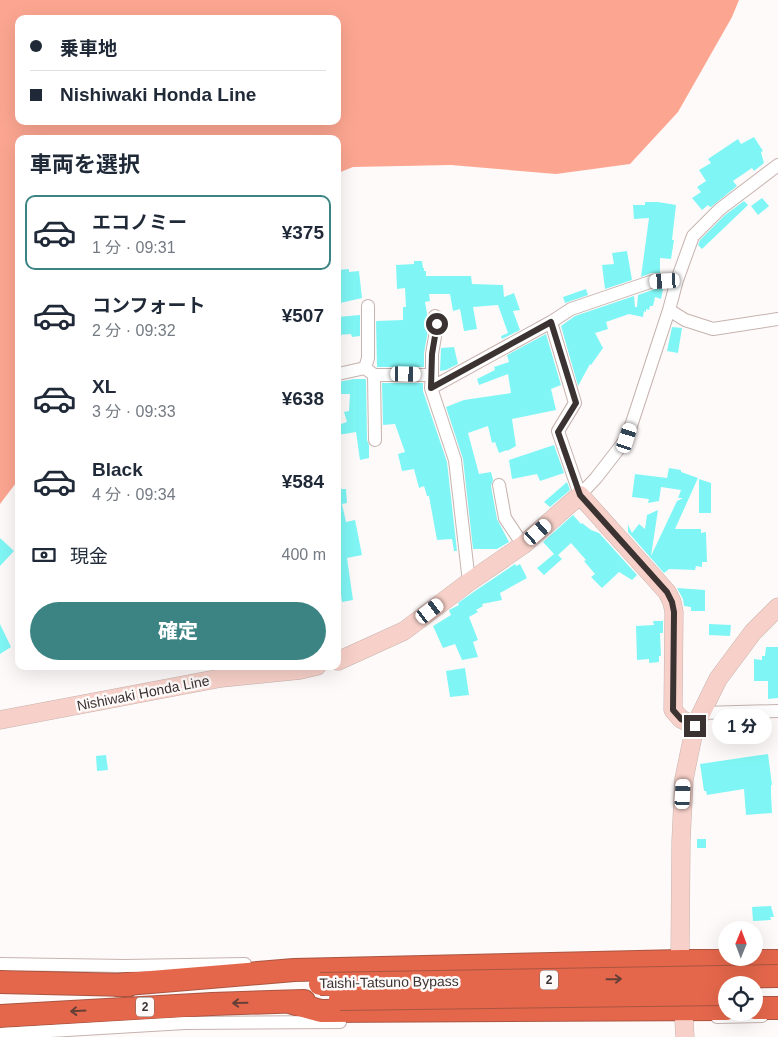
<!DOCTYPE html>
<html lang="ja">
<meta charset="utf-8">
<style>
body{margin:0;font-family:Arial,"Noto Sans JP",sans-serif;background:#f6f6f7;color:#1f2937;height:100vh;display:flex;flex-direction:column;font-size:19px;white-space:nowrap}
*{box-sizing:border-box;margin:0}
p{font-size:16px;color:#747a83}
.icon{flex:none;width:28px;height:28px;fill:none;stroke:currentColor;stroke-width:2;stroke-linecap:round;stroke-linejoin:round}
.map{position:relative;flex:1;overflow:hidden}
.drawer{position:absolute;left:15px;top:135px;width:326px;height:535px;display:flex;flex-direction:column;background:#fff;border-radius:10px;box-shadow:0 5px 20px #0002}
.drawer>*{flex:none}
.banner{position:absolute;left:15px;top:15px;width:326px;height:110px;border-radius:10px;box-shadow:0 5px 20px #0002;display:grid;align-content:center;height:110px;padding:0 15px;background:#fff}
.needle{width:32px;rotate:1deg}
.buttons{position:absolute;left:718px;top:921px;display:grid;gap:10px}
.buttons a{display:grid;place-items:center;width:45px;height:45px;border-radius:50%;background:#fff;box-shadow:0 5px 20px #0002;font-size:25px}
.end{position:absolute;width:22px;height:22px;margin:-11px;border:6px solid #3b3331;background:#fff;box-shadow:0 0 0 2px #fff}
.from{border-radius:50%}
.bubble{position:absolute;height:35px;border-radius:18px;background:#fff;box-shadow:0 5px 20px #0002;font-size:16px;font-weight:800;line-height:35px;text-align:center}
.car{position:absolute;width:15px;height:30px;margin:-15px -8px;border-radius:6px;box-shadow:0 0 4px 1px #0007;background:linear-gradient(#fff 24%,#345 0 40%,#fff 0 76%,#345 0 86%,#fff 0)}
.banner b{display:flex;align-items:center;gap:18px;height:48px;font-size:19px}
.banner b+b{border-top:1px solid #e0e1e3}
.banner i{width:12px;height:12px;background:#1f2937}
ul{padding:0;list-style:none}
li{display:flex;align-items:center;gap:15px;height:75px;margin:0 10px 8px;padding:0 5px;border:2px solid transparent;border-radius:10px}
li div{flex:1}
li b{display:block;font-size:19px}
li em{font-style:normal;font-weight:800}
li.selected{border-color:#3c8484}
li>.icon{width:45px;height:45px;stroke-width:1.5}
h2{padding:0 15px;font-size:22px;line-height:60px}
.pay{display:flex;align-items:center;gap:12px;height:55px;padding:0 15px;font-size:19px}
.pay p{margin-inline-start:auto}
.cta{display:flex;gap:10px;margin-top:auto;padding:10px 15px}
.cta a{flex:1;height:58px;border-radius:30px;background:#3c8484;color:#fff;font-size:20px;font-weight:800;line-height:58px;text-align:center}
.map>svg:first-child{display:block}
.forest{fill:#fca691;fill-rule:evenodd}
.building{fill:#7ff6f5}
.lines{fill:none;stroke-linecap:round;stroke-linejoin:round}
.street-casing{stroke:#c6b3ae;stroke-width:14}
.secondary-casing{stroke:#c6b3ae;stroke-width:19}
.highway-casing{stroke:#aa5542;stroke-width:24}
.street{stroke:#fff;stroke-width:12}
.secondary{stroke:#f7d1c9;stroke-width:18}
.highway{stroke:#e5674b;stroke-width:22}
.highway-bridge-casing{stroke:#aa5542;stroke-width:24;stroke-linecap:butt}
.highway-bridge{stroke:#e5674b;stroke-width:22}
.oneway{stroke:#664038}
.route{stroke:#3b3331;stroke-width:6}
.labels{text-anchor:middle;stroke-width:5;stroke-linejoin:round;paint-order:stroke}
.shield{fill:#fefaf9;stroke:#766f6d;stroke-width:1}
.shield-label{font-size:12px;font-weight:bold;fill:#3b3331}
.street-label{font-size:14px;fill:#3b3331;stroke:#fefaf9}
</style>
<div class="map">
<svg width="778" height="1037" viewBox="0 0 778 1037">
<rect width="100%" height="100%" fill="#fefaf9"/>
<!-- forest -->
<path class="forest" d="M 0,0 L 739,0 L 732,17 L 678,112 L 630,164 L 556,174 L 451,165 L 353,167 L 338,173 L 338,139 L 19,139 L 19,479 L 0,504 ZM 19,19 L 338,19 L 338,121 L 19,121 Z"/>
<!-- building -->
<path class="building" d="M 754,137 L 763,151 L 761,152 L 764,163 L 754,171 L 752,168 L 733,181 L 737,186 L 711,207 L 710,207 L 708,205 L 702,210 L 692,198 L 701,192 L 697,187 L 706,181 L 699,170 L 711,163 L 708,159 L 738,139 L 741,144 Z
M 762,198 L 769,206 L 758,215 L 751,206 Z
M 744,201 L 748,205 L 702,249 L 698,245 L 700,240 L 725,215 Z
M 645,202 L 658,202 L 676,205 L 672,240 L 674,240 L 671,259 L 660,258 L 660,273 L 651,273 L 641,277 L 649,218 L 634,219 L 633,205 L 645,205 Z
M 627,251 L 632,280 L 605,289 L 602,265 L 614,264 L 612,253 Z
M 414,261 L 422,261 L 423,268 L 424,268 L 424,271 L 426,271 L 426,276 L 471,276 L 472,284 L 503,285 L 504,297 L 514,293 L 520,310 L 513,311 L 520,330 L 502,339 L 501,336 L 508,333 L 498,305 L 473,307 L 477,329 L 464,331 L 460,309 L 453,311 L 450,294 L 429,294 L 430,301 L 425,302 L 429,325 L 424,353 L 424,367 L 377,367 L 376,321 L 403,320 L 403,307 L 406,307 L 405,288 L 397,289 L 396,265 L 414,264 Z
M 349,269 L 349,272 L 359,271 L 362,298 L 340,303 L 338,290 L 338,270 Z
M 586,289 L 588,295 L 565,303 L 563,297 Z
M 655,289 L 663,289 L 661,299 L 655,297 L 653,306 L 650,306 L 649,310 L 646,309 L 646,312 L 644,311 L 643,317 L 629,314 L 606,322 L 608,329 L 595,333 L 603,348 L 591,365 L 590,364 L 578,386 L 561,326 L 575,316 L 634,296 L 635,307 L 637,307 L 638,295 Z
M 360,315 L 360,336 L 352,337 L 351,334 L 338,335 L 338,317 Z
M 672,327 L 682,328 L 678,353 L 667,351 Z
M 546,334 L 561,385 L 551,389 L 556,410 L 512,419 L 516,446 L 507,451 L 507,450 L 499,453 L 495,442 L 492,443 L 488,426 L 468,433 L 479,474 L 491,472 L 493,480 L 491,486 L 497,519 L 509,542 L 497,549 L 473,549 L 463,459 L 446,407 L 464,400 L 511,393 L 508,374 L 479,385 L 477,379 L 495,370 L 494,367 L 509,362 L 507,355 Z
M 454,347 L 458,364 L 446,370 L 440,371 L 441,348 Z
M 354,379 L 366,379 L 367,440 L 369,445 L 369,458 L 360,460 L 356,432 L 338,435 L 338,425 L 347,422 L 344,412 L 349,411 L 350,394 L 338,394 L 338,382 Z
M 382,383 L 423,383 L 423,391 L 447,462 L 457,551 L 454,551 L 452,539 L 437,540 L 429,496 L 427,496 L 424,486 L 419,488 L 414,469 L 402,471 L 398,454 L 405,452 L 395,424 L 383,425 Z
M 554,445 L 564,473 L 540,481 L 537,474 L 512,479 L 509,460 Z
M 669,468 L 681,470 L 681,472 L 698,478 L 675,529 L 701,529 L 701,533 L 706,532 L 707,562 L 702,562 L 702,567 L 696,566 L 695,570 L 669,569 L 664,573 L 628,532 L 628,525 L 632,533 L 639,524 L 645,529 L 647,515 L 658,510 L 651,556 L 677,501 L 683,498 L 678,498 L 681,490 L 661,487 L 659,501 L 648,503 L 649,499 L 632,497 L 635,474 L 667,478 Z
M 699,479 L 711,483 L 711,513 L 699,513 Z
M 567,482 L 570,490 L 550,507 L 544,502 Z
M 338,489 L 346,489 L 347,503 L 342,504 L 346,522 L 355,520 L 362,555 L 347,558 L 353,600 L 342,602 L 340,586 L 338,587 Z
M 573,515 L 581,524 L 582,523 L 591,530 L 599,533 L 637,575 L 632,580 L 619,572 L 602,588 L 591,577 L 595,574 L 584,561 L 586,560 L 571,543 L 558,555 L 562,559 L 544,575 L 537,568 L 554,554 L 543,542 Z
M 0,538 L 14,551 L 0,566 Z
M 515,564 L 516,566 L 520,564 L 527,578 L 500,593 L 502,600 L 482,604 L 483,606 L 476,610 L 478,612 L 469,617 L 478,640 L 473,642 L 478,657 L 462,660 L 455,644 L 443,648 L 433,626 L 451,615 L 449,610 L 459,605 L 458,603 L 475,591 Z
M 677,588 L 705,590 L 705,611 L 691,611 L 691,607 L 684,606 L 683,599 Z
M 653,621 L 663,621 L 663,633 L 660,633 L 661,656 L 659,656 L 659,662 L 649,663 L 649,659 L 637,660 L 636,626 L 654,625 Z
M 0,624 L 11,647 L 0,654 Z
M 709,624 L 731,625 L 730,636 L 709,635 Z
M 766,647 L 778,647 L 778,698 L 768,699 L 768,681 L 754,681 L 754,659 L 762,660 L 762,656 L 765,656 Z
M 465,668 L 469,695 L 450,697 L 446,671 Z
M 768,754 L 772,785 L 771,785 L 771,794 L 772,813 L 746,815 L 744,789 L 707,795 L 706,791 L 704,791 L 700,764 Z
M 106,755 L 108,770 L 97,771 L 96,756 Z
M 697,839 L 706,839 L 706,848 L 697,848 Z
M 771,906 L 774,917 L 770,917 L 771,920 L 753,921 L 752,907 Z"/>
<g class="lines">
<defs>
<path id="street" d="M 669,310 L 685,320 L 713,329 L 778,319
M 551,322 L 575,403 L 558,431 L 580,495 L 596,478 L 627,438 L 669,310 L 677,280 L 693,236 L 720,209 L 778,165
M 365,368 L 368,358 L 368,306
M 338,374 L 365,368 L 374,375 L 432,375 L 431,388 L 455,460 L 469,582
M 374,375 L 375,440
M 432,375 L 432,354 L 437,325 L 435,316
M 431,388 L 551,322 L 571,309 L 653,281 L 677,280
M 499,485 L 505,518 L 523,545
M 702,713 L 778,711
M 0,964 L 125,966 L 245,964
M 717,1017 L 762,1016
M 0,1034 L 185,1023 L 340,1022"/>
<path id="secondary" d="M 338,661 L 404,631 L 469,582 L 523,545 L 580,495 L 667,592 L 672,602 L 674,612 L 673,710 L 681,719 L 695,726
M 0,720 L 221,678 L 300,670 L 317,666
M 685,1037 L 680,954 L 681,841 L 684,779 L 695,726 L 718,679 L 753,632 L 778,607"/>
<path id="highway" d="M 0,982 L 129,985
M 115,985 L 294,970 L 681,961 L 778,961
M 289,1002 L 321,1011 L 726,1009
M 754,1008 L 778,1008
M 0,1016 L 212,1004 L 304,1001"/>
</defs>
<!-- street casing -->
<use href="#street" class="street-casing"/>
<!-- secondary casing -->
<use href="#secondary" class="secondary-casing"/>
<!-- highway casing -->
<use href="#highway" class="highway-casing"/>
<!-- street -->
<use href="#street" class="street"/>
<!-- secondary -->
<use href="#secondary" class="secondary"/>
<!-- highway -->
<use href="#highway" class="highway"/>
<defs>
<path id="highway-bridge" d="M 320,984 L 778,976
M 340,999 L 726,994"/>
</defs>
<!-- highway-bridge casing -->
<use href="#highway-bridge" class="highway-bridge-casing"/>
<!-- highway-bridge -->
<use href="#highway-bridge" class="highway-bridge"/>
</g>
<!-- one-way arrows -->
<defs><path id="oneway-shaft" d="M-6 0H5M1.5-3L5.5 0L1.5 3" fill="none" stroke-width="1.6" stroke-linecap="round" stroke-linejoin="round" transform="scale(1.25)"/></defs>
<g class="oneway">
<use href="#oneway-shaft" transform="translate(614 979) rotate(-1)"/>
<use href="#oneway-shaft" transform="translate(240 1003) rotate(179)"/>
<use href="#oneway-shaft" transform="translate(78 1011) rotate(177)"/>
</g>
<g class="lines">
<!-- route -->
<path class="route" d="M 437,324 L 432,354 L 431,388 L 551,322 L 576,403 L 558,432 L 580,495 L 667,592 L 672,602 L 674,612 L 673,710 L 681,719 L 695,726"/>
</g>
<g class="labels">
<!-- shield labels -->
<g class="shield">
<rect x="540" y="970.5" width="18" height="19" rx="4"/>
<rect x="136" y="997.5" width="18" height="19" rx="4"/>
</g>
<g class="shield-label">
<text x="549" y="984">2</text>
<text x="145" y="1011">2</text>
</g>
<!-- street labels -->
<g class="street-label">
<text transform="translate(143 693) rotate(-11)" y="5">Nishiwaki Honda Line</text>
<text transform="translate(389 982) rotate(-1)" y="5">Taishi-Tatsuno Bypass</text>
</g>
</g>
</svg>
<div class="buttons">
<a><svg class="needle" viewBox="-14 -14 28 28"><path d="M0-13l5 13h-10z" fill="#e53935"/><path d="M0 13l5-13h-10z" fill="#747a83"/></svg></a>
<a><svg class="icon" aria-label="locate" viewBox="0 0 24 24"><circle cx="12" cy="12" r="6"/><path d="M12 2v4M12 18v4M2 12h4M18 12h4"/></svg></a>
</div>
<i class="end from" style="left:437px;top:324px"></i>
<i class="end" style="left:695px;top:726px"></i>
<div class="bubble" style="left:712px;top:709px;width:60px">1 分</div>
<i class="car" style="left:665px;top:281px;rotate:267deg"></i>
<i class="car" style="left:406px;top:374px;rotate:91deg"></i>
<i class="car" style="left:627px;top:438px;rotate:18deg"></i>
<i class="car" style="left:538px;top:532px;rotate:49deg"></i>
<i class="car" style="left:430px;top:611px;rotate:53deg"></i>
<i class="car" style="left:683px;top:794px;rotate:3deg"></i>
<div class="banner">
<b><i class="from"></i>乗車地</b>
<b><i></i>Nishiwaki Honda Line</b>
</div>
<section class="drawer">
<h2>車両を選択</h2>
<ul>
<li class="selected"><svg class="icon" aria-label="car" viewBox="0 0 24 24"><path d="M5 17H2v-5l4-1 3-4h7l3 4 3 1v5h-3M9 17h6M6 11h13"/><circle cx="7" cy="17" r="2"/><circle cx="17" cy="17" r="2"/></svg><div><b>エコノミー</b><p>1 分 · 09:31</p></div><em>¥375</em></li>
<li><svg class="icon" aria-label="car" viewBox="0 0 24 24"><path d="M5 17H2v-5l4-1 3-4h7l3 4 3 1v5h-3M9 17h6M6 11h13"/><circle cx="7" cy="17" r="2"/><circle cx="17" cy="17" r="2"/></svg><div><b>コンフォート</b><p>2 分 · 09:32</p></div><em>¥507</em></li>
<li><svg class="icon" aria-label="car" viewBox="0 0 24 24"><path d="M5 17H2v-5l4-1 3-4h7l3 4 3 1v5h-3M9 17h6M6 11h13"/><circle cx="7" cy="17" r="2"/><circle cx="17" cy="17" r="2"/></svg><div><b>XL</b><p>3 分 · 09:33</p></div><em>¥638</em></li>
<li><svg class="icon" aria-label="car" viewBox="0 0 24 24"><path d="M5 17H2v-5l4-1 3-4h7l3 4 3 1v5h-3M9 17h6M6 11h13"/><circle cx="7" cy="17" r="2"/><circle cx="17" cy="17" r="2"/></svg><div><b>Black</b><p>4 分 · 09:34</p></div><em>¥584</em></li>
</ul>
<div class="pay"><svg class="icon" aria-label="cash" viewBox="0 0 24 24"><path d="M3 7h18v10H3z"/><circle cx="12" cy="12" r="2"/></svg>現金<p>400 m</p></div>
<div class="cta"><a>確定</a></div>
</section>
</div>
